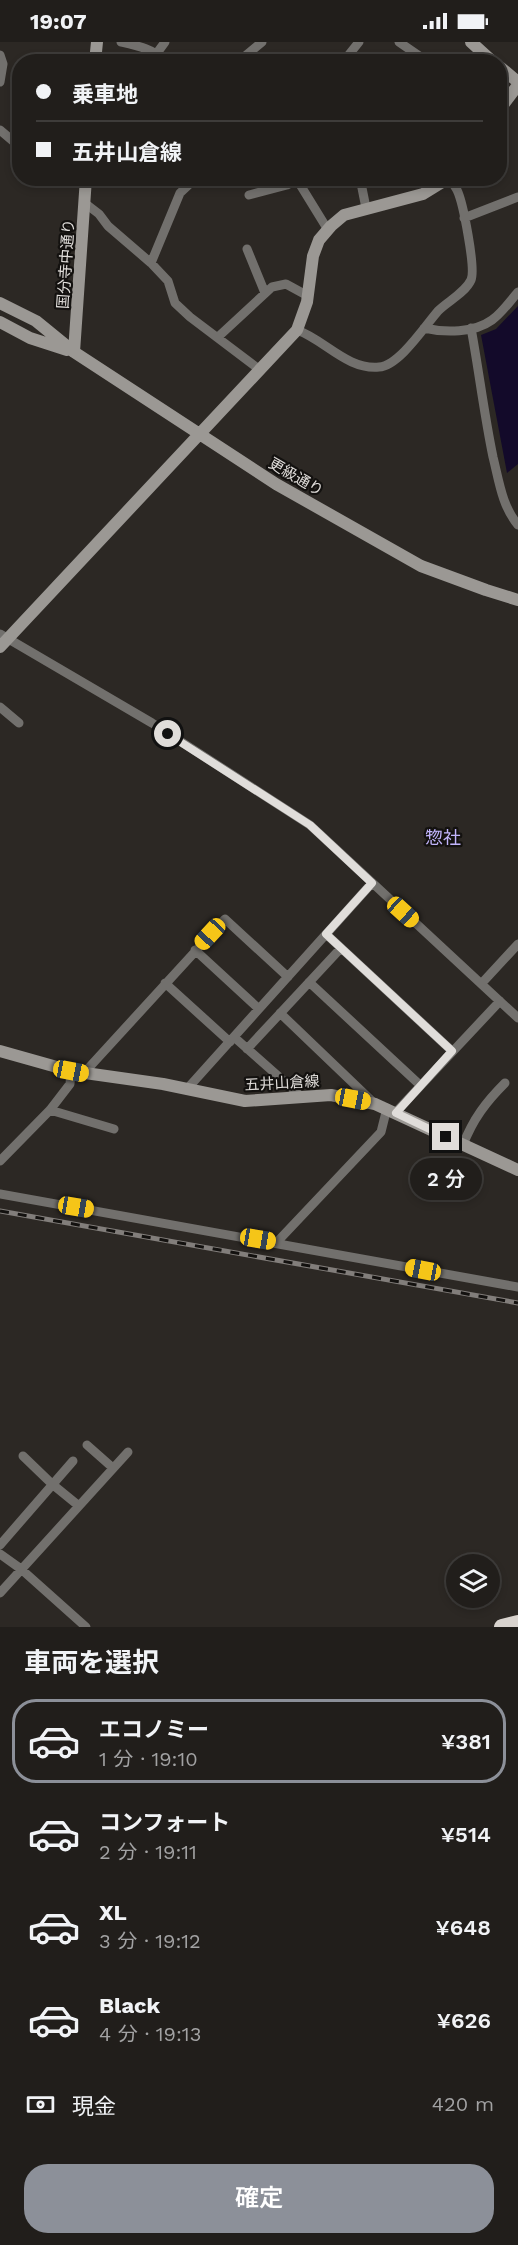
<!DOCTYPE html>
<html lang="ja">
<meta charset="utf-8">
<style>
body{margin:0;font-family:"Work Sans","Noto Sans JP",sans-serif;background:#2d2b28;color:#f1f3f6;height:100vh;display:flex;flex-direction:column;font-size:22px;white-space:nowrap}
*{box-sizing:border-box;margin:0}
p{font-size:20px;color:#a2a2a3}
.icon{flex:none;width:33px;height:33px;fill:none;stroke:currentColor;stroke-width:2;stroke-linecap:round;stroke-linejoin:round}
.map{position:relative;height:1585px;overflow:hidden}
.drawer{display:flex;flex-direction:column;background:#211e1b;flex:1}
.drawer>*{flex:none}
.top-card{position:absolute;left:12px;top:12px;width:495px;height:132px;border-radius:24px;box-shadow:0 3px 9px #0003,0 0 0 2px #3e3c3a;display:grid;align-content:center;height:132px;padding:0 24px;background:#211e1b}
.fabs{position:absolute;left:446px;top:1512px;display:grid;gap:12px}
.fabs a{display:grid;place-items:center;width:54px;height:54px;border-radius:50%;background:#211e1b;box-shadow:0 3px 9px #0003,0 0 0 2px #3e3c3a;font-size:30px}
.end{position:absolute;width:27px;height:27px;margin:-14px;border:8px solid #e0ddda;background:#111;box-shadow:0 0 0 3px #111}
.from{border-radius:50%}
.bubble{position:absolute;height:42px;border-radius:21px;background:#211e1b;box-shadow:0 3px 9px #0003,0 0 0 2px #3e3c3a;font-size:20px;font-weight:600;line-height:42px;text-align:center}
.car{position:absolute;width:18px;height:36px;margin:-18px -9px;border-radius:8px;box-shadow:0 0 4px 2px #0007;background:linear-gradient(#f5c518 24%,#345 0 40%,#f5c518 0 76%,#345 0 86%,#f5c518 0)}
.top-card b{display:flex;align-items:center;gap:21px;height:57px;font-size:22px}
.top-card b+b{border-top:2px solid #3e3c3a}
.top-card i{width:15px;height:15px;background:#f1f3f6}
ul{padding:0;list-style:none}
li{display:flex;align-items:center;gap:18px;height:84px;margin:0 12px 9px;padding:0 12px;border:3px solid transparent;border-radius:24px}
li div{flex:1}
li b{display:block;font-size:22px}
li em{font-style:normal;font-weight:600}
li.on{border-color:#8c9099}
li>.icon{width:54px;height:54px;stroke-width:1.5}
h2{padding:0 24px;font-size:27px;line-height:72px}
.pay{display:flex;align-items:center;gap:15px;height:66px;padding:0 24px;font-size:22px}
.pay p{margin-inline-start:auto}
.button{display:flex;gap:12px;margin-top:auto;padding:12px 24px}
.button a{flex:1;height:69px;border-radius:24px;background:#8c9099;color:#fff;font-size:24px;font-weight:600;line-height:69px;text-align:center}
.status{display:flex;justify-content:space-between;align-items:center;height:42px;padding:0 30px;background:#211e1b;direction:ltr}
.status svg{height:16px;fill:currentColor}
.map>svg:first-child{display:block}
.water{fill:#130a2a}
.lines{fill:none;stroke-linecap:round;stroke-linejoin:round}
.street{stroke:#72706d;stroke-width:9}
.secondary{stroke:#9b9894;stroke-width:12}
.highway{stroke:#d8d3ce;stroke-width:16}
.rail-casing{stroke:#827e7b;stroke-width:5}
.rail{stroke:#13110f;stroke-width:3;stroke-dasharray:9;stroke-linecap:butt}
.route{stroke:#e0ddda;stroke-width:8}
.labels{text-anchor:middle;stroke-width:4.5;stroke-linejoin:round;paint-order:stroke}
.street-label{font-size:15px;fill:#e0ddda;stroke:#13110f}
.quarter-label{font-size:18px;fill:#c1b4fb;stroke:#13110f}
</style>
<div class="status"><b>19:07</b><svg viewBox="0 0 49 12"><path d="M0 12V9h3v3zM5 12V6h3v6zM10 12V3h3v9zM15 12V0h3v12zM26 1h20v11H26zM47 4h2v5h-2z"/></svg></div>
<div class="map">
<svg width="518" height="1585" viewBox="0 0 518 1585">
<rect width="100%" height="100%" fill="#2c2824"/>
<!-- water -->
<path class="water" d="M 518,264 L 518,422 L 507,431 L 481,293 L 496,287 Z"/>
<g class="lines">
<!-- street -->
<path class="street" d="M 121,0 C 139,4 153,7 167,20
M 399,0 L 428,20
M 157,11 L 165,0
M 0,13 L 3,22 L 0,40
M 238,20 L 262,0
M 343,20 L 359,0
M 0,88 L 20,105
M 296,136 L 328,188
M 360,136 L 366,166
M 249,153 L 287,143 L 296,138
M 86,162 L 99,172 L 108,184 L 151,221 L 168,239 L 175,261 L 190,275 L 260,328
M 464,176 L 518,155
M 247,207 L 265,251
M 151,221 L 180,151 L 196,136
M 424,286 C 445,291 474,291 492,278 C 502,271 510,259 518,250
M 471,286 C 479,329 484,372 493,415 C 499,439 502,464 518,483
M 297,288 C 325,298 347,328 379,325 C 399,324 425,284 438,269 C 448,259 465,251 471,238 C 476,227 463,160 457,148 C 455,144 452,140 449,137
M 218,295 L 272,245 L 286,242 L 308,254
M 0,592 L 152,681 L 310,783 L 518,976
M 0,665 L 19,681
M 326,892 L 452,1009
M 195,908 L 259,967
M 309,940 L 420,1043
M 165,941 L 230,1000
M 482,941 L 518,902
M 280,971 L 375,1062
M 234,995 L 303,1056
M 247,1007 L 341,906
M 84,1031 L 225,877 L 288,935
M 187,1047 L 372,841
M 50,1068 L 114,1087
M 396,1070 L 500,959
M 463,1103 C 473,1077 486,1060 505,1041
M 0,1119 L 50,1068 L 70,1042 L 71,1029
M 0,1152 L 518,1245
M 277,1200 L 381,1090 L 387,1066
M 87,1403 L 113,1426
M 23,1414 L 52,1442 L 79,1464
M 0,1503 L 73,1419
M 0,1512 L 21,1527 L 86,1585
M 0,1551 L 128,1410"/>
<!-- secondary -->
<path class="secondary" d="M 471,0 L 493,20
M 95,20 L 97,0
M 500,25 L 518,40
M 500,67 L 518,43
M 0,261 L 36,279 L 74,310 L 276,442 L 421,524 L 486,548 L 518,558
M 0,280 L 30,296 L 67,308
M 74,310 L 86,136
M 0,605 L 297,288 L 307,260 L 313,214 L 319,198 L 331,184 L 344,173 L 423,152 L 449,136
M 0,1009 L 71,1029 L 163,1042 L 245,1059 L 331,1053 L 375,1062 L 518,1128"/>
<!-- highway -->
<path class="highway" d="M 502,1585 L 518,1581"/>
<defs>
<path id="rail" d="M 0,1169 L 518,1261"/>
</defs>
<!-- rail casing -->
<use href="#rail" class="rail-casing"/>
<!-- rail -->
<use href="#rail" class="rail"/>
</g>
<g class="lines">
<!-- route -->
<path class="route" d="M 168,692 L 310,783 L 372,841 L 326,892 L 452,1009 L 396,1071 L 446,1095"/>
</g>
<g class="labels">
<!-- street labels -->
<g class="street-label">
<text transform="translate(66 222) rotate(-86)" y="5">国分寺中通り</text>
<text transform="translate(296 435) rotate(30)" y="5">更級通り</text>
<text transform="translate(282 1041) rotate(-3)" y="5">五井山倉線</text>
</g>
<!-- quarter labels -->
<g class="quarter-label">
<text x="443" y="802">惣社</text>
</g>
</g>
</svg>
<div class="fabs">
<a><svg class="icon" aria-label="layers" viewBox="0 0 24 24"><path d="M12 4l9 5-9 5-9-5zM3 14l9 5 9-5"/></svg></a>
</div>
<i class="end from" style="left:168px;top:692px"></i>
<i class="end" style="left:446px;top:1095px"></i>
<div class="bubble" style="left:410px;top:1116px;width:72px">2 分</div>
<i class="car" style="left:403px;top:870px;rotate:132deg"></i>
<i class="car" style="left:210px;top:892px;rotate:223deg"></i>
<i class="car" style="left:71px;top:1029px;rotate:101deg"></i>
<i class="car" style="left:353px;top:1057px;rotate:101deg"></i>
<i class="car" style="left:76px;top:1165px;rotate:100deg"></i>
<i class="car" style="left:258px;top:1197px;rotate:100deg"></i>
<i class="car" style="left:423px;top:1228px;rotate:281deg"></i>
<div class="top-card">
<b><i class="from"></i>乗車地</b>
<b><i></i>五井山倉線</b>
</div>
</div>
<section class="drawer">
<h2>車両を選択</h2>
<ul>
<li class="on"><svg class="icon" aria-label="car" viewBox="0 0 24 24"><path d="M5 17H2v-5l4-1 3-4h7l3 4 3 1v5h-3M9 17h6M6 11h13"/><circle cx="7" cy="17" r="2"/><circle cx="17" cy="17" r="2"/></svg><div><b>エコノミー</b><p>1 分 · 19:10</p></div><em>¥381</em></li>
<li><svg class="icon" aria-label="car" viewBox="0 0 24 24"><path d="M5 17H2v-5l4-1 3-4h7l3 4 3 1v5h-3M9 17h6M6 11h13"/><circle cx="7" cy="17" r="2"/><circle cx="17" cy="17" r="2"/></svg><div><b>コンフォート</b><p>2 分 · 19:11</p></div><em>¥514</em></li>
<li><svg class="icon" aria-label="car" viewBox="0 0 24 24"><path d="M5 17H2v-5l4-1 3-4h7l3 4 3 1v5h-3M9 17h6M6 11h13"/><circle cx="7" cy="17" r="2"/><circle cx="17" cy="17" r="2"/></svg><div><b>XL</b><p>3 分 · 19:12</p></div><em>¥648</em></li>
<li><svg class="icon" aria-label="car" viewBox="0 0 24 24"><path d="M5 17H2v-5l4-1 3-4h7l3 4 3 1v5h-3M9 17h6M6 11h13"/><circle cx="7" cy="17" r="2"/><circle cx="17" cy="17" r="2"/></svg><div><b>Black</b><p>4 分 · 19:13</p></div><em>¥626</em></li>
</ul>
<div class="pay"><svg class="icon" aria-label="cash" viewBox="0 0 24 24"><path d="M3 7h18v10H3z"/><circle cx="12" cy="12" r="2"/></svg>現金<p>420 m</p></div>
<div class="button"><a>確定</a></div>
</section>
